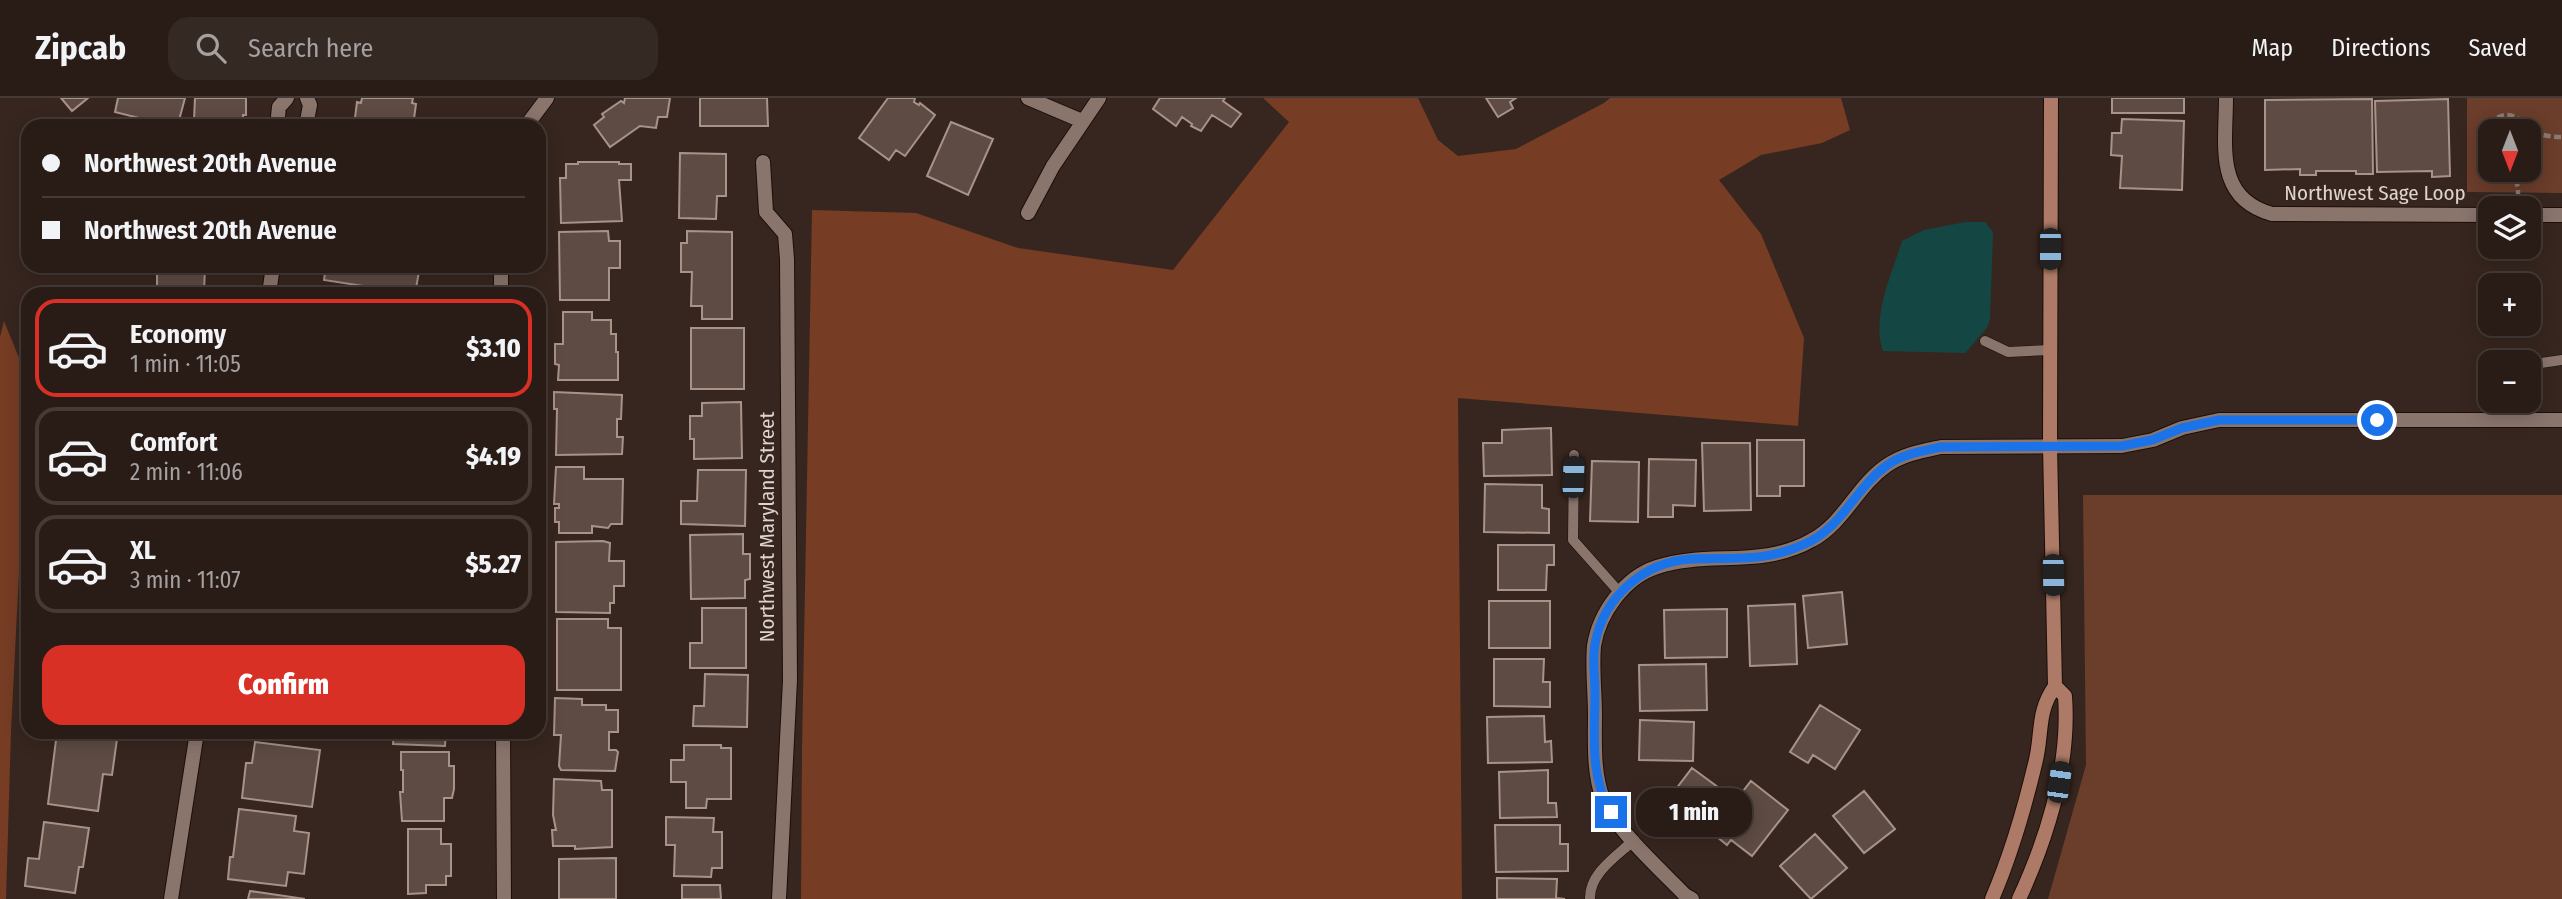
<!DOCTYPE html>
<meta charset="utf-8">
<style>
body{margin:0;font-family:"Fira Sans Condensed",sans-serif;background:#352924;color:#f1f3f6;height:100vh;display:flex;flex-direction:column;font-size:26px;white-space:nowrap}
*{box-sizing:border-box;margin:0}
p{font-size:23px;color:#a5a1a1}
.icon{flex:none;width:38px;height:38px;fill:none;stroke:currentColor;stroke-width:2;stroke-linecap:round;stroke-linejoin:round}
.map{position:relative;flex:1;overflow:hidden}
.side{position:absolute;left:21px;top:189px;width:525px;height:452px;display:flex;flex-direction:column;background:#291c17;border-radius:21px;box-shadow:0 4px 18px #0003,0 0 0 2px #453a36}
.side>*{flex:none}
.top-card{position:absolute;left:21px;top:21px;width:525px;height:154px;border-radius:21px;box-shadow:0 4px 18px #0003,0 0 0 2px #453a36;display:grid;align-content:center;height:154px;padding:0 21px;background:#291c17}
.needle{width:46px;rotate:180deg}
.controls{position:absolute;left:2478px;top:21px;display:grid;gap:14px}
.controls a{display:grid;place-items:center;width:63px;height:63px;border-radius:14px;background:#291c17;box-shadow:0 4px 18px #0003,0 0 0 2px #453a36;font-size:35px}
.end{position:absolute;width:32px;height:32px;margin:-16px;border:9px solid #1a73e8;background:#fff;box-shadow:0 0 0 4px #fff}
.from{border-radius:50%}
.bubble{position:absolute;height:49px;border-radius:21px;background:#291c17;box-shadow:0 4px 18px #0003,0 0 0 2px #453a36;font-size:23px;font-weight:800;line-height:49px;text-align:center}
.car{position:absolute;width:21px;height:42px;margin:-21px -10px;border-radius:9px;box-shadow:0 0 5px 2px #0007;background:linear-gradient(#222 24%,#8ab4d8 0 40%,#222 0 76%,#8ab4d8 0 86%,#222 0)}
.top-card b{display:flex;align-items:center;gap:24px;height:66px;font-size:26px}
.top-card b+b{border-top:2px solid #453a36}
.top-card i{width:18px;height:18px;background:#f1f3f6}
ul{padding:12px 0 0;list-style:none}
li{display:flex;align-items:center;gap:21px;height:98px;margin:0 14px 10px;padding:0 7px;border:4px solid #453a36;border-radius:21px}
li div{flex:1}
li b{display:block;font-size:26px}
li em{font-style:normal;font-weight:800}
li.on{border-color:#d93025}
li>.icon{width:63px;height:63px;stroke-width:1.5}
.button{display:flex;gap:14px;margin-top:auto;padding:14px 21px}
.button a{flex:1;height:80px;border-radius:21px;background:#d93025;color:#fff;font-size:28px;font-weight:800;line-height:80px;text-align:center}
header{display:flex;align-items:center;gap:42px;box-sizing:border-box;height:98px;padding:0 35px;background:#291c17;border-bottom:2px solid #453a36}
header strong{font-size:33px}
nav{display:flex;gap:38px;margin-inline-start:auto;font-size:24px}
.search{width:490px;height:63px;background:#352924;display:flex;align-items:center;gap:18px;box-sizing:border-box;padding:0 24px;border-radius:21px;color:#a5a1a1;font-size:26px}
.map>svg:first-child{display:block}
.green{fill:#6b3d2b;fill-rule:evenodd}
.forest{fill:#763c24}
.water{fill:#144743}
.building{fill:#5e4b44;stroke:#a8938a;stroke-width:2}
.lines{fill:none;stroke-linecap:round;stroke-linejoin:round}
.lane-casing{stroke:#1d0e08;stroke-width:11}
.street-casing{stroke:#1d0e08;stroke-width:16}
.secondary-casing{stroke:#1d0e08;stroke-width:16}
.path{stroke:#897a74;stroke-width:4.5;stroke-dasharray:7 3.5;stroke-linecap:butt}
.lane{stroke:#8a756d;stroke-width:10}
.street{stroke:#8a756d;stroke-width:14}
.secondary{stroke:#ac7a66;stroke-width:14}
.route{stroke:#1a73e8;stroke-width:9}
.labels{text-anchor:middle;stroke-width:5;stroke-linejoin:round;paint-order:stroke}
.street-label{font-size:21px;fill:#ded3ce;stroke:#37261f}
</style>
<header>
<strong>Zipcab</strong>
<div class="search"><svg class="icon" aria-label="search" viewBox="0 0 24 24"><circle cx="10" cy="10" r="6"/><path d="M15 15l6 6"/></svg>Search here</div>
<nav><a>Map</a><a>Directions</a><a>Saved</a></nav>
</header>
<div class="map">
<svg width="2562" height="801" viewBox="0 0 2562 801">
<rect width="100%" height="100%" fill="#37261f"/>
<!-- green -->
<path class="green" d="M 2467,0 L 2562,0 L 2562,95 L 2467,94 ZM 2490,33 L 2529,33 L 2529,72 L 2490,72 Z
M 2083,397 L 2562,397 L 2562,801 L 2048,801 L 2086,667 Z"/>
<!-- forest -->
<path class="forest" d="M 1263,0 L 1418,0 L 1438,42 L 1458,58 L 1516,51 L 1604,5 L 1610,0 L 1841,0 L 1850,32 L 1822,45 L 1761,57 L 1719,82 L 1761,136 L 1804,240 L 1798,328 L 1458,300 L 1462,801 L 801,801 L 802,651 L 812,112 L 916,115 L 1018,150 L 1173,172 L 1289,24 Z
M 4,223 L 28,282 L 28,297 L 11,633 L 6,801 L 0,801 L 0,239 Z"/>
<!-- water -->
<path class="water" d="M 1966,124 L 1985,124 L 1993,134 L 1990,221 L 1987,230 L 1965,255 L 1883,253 C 1871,219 1892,176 1902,143 L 1924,132 Z"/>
<!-- building -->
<path class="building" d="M 61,0 L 88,0 L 72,13 Z
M 118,0 L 185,0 L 178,26 L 164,23 L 163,26 L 115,14 Z
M 195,0 L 246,0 L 246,17 L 243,17 L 243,25 L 194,22 Z
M 362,0 L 413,0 L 412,5 L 416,6 L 413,28 L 354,28 L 357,4 L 361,5 Z
M 625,0 L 670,0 L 667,19 L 658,19 L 656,30 L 640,28 L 610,49 L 594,27 L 604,19 L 602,16 L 621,3 L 624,5 Z
M 700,0 L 767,0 L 768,28 L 700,28 Z
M 888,0 L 915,0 L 914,4 L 919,7 L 920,5 L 935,17 L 905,58 L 896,52 L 889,62 L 859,40 Z
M 1160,0 L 1225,0 L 1223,3 L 1241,16 L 1231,29 L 1212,17 L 1201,33 L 1191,28 L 1192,26 L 1182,19 L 1176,28 L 1153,11 Z
M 1486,0 L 1516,0 L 1510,4 L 1513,10 L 1498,19 Z
M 2112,0 L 2184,0 L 2184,15 L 2112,15 Z
M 2372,1 L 2373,76 L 2356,76 L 2356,73 L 2316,73 L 2316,77 L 2300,77 L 2300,71 L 2265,72 L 2265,2 Z
M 2448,1 L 2450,78 L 2432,79 L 2432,73 L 2377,74 L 2375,3 Z
M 2122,21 L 2184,23 L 2182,92 L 2120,90 L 2122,58 L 2111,57 L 2112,35 L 2121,35 Z
M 951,24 L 993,41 L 968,97 L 927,78 Z
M 680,55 L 726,56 L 726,98 L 717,98 L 716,121 L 679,120 Z
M 578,64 L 619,64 L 619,66 L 631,66 L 631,82 L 619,82 L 622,123 L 561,125 L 560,80 L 566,80 L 566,66 L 578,66 Z
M 608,133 L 609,143 L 620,143 L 620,170 L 609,170 L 609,202 L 560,202 L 559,134 Z
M 687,133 L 732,134 L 732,221 L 702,221 L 702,208 L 691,208 L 692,174 L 681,174 L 681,145 L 687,145 Z
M 157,168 L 205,168 L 204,196 L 157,196 Z
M 326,168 L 420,168 L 415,196 L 324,182 Z
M 325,190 L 369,196 L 324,196 Z
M 563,214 L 592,214 L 592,222 L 611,222 L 611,236 L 616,236 L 616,254 L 618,254 L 618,282 L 558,282 L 559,267 L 555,266 L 555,246 L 563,246 Z
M 691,230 L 744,230 L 744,291 L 691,291 Z
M 554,294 L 622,297 L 621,321 L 617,321 L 617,339 L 623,339 L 622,356 L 556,357 L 557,311 L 554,311 Z
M 741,304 L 742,360 L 694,361 L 694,341 L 690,341 L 690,318 L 702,318 L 702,305 Z
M 1551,330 L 1552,377 L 1484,378 L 1483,345 L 1502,345 L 1502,332 Z
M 1757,342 L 1804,342 L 1804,388 L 1780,388 L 1780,398 L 1757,398 Z
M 1702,345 L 1750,345 L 1751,412 L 1704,413 Z
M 1649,361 L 1696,362 L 1695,408 L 1673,407 L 1673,419 L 1648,419 Z
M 1592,363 L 1639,364 L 1638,424 L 1590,423 Z
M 556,369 L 584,369 L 584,381 L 623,381 L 622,426 L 611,426 L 608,430 L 592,428 L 592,435 L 559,435 L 559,424 L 555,424 L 555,410 L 559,410 L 559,406 L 554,406 Z
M 698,372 L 746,372 L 745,428 L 681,426 L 681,403 L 697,403 Z
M 1485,386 L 1542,387 L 1542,410 L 1549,411 L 1549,435 L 1484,434 Z
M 743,436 L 743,456 L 750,456 L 750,481 L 745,482 L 745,500 L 691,501 L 690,437 Z
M 603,443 L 610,445 L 609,463 L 624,463 L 624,488 L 614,488 L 614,505 L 610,505 L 610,515 L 556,514 L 556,444 Z
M 1498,447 L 1554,447 L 1554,467 L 1547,467 L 1546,492 L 1498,492 Z
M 1842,494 L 1847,546 L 1808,550 L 1803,498 Z
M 1489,503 L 1550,503 L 1550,550 L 1489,550 Z
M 1795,506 L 1797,566 L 1750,568 L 1748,508 Z
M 702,510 L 746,510 L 746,570 L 690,570 L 690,545 L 702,545 Z
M 1727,511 L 1727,559 L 1665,560 L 1664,512 Z
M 557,521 L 608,521 L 608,530 L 621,530 L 621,592 L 557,592 Z
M 1494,561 L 1544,561 L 1543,584 L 1550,584 L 1550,609 L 1494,608 Z
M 1706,566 L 1707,612 L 1640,613 L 1639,567 Z
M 705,576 L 748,577 L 747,629 L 693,628 L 694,608 L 704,608 Z
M 555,600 L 582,601 L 582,607 L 606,607 L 606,612 L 618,612 L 618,634 L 609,634 L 609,652 L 616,652 L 618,654 L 615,673 L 561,672 L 559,668 L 561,637 L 554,637 Z
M 1820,607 L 1860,632 L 1835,671 L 1813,657 L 1808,665 L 1790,654 Z
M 1544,618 L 1545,644 L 1551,643 L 1552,664 L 1488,665 L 1487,619 Z
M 1640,622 L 1694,624 L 1693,663 L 1639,662 Z
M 57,634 L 117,641 L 112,677 L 103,676 L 98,713 L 48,706 Z
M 260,634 L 325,634 L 324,642 Z
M 394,634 L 448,634 L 446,635 L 445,648 L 393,646 Z
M 255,644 L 320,652 L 312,709 L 242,700 L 246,665 L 252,665 Z
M 684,647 L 721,647 L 721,650 L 731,650 L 731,701 L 707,701 L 706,710 L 686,710 L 686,684 L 671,684 L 671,662 L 684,662 Z
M 401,654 L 449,654 L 449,668 L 454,668 L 454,691 L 452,700 L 444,700 L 444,723 L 402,723 L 400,694 L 403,694 L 403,672 L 401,672 Z
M 1692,670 L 1730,698 L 1700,737 L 1663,708 Z
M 1548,672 L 1548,705 L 1556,705 L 1557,719 L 1500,720 L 1499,674 Z
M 554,681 L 601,683 L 602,692 L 612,692 L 612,749 L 575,751 L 575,748 L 553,748 L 552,732 L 556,732 L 553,717 Z
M 1751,683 L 1788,712 L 1752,758 L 1731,742 L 1727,747 L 1711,734 Z
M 1864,693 L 1895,731 L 1864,755 L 1833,718 Z
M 239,711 L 296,718 L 294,733 L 309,735 L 304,776 L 288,774 L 286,788 L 228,781 L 230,759 L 233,759 Z
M 666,719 L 714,720 L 713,734 L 722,734 L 722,770 L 712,770 L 711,779 L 674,778 L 675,747 L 666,747 Z
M 44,724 L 89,730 L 83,769 L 79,769 L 75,795 L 25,788 L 28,760 L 39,761 Z
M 1495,727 L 1560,727 L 1560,746 L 1568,746 L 1568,773 L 1496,774 Z
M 408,731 L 441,731 L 441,746 L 451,746 L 451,778 L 446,778 L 446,787 L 426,787 L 426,795 L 408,796 Z
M 1815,736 L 1847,770 L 1811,801 L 1780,768 Z
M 616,760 L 616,801 L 559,801 L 559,761 Z
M 1497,780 L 1557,781 L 1556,800 L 1565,801 L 1497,801 Z
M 682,787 L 720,787 L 721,801 L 682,801 Z
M 250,793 L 305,801 L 248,801 Z"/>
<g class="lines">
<defs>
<path id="lane" d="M 1985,243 L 2008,254 L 2050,252
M 2541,265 L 2562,262
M 1574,357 L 1573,442 L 1620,495
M 1590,801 C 1589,775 1617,758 1634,742"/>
<path id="street" d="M 1028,0 L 1082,23
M 2226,0 C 2226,47 2214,100 2272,116 L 2490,117
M 277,28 L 279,9 L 287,0
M 306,28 L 310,7 L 307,0
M 526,28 L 547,0
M 763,64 L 766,114 L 785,136 L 787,161 L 790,582 L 779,801
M 1028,115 L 1053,68 L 1099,0
M 2529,117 L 2562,117
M 501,168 L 501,196
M 269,196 L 273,168
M 503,634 L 504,801
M 171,801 L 197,634
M 1692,801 L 1685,797 C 1662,773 1615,731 1603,701 C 1593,674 1595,645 1595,617 C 1595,595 1592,570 1594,548 C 1599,515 1625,479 1657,469 C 1709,452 1761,471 1812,442 C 1844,425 1857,388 1886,368 C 1903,356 1922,353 1941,349 L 2122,348 L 2153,342 L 2182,330 L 2219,322 L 2562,322"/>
<path id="secondary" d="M 1992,801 C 2011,757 2024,712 2035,666 C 2043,636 2036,615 2055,588 L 2050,348 L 2051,0
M 2019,801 C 2048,738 2070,667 2065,598 L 2055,588"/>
</defs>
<!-- lane casing -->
<use href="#lane" class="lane-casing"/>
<!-- street casing -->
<use href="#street" class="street-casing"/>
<!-- secondary casing -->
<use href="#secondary" class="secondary-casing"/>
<!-- path -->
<path class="path" d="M 2490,55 C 2485,49 2482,43 2485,35 C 2486,29 2490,25 2495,21 C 2512,10 2521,24 2534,33 C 2542,38 2553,39 2562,39
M 2512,72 L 2518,89 L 2518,105"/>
<!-- lane -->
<use href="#lane" class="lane"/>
<!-- street -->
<use href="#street" class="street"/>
<!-- secondary -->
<use href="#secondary" class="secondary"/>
</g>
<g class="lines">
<!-- route -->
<path class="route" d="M 1611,714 C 1589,679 1595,634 1595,594 C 1595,579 1592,561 1595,546 C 1603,500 1643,464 1691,461 C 1737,459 1767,465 1811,443 C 1843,426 1857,389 1886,368 C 1902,356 1922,353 1941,349 L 2122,348 L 2152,342 L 2182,330 L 2219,322 L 2377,322"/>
</g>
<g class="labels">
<!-- street labels -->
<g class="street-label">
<text x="2375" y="102">Northwest Sage Loop</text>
<text transform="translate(767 429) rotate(-90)" y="7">Northwest Maryland Street</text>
</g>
</g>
</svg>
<div class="controls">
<a><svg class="needle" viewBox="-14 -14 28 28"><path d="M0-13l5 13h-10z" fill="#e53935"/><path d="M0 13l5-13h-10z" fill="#a5a1a1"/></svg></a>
<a><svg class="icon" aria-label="layers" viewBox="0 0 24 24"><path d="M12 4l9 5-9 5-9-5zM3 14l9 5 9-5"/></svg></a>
<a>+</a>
<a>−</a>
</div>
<i class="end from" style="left:2377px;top:322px"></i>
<i class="end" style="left:1611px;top:714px"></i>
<div class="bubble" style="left:1636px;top:690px;width:116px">1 min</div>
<i class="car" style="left:2050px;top:151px;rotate:180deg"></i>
<i class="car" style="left:1573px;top:379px;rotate:2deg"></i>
<i class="car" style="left:2053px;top:477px;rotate:179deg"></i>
<i class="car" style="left:2059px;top:684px;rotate:8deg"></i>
<div class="top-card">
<b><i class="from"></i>Northwest 20th Avenue</b>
<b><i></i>Northwest 20th Avenue</b>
</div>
<section class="side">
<ul>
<li class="on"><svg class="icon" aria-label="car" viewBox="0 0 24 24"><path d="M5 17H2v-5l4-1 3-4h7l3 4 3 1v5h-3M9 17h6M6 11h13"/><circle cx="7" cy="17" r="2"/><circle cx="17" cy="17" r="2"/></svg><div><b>Economy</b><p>1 min · 11:05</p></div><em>$3.10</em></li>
<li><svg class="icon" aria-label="car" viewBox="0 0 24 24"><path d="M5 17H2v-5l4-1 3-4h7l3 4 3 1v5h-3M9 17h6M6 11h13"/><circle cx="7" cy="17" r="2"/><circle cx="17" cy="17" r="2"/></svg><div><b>Comfort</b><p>2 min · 11:06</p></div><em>$4.19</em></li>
<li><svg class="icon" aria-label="car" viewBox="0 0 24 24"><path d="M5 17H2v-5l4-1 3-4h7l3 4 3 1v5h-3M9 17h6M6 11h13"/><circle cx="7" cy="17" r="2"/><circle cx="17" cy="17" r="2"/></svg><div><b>XL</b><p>3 min · 11:07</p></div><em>$5.27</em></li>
</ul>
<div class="button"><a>Confirm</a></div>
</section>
</div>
